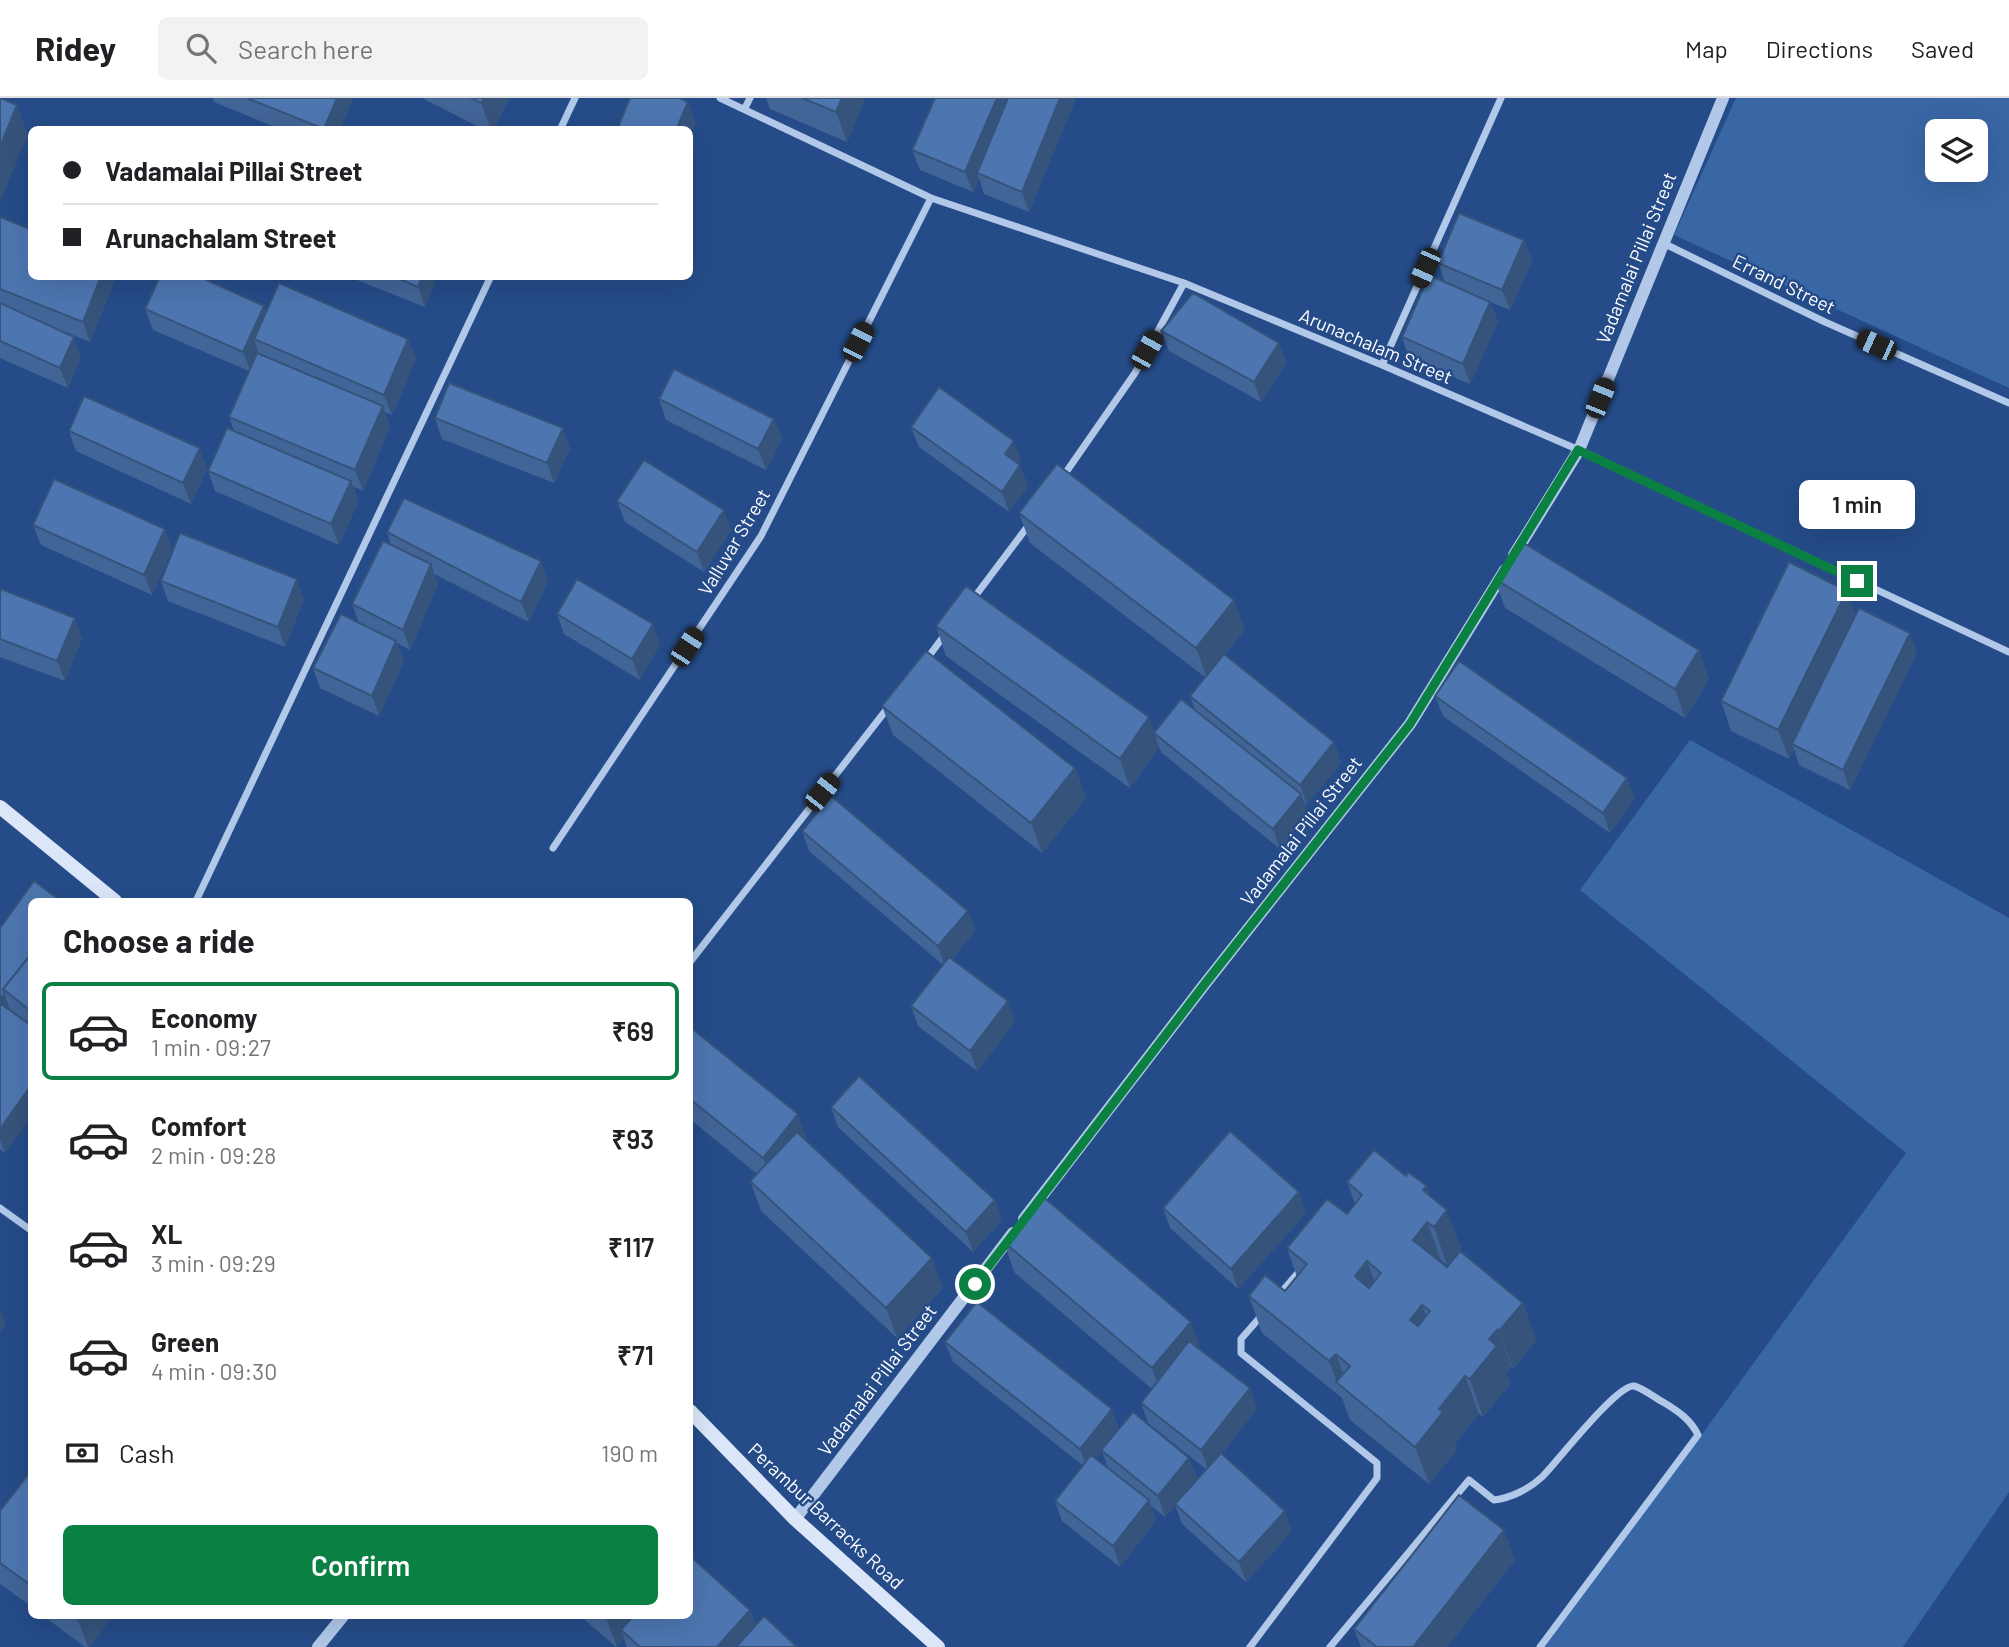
<!DOCTYPE html>
<meta charset="utf-8">
<style>
body{margin:0;font-family:Barlow,sans-serif;background:#f2f2f2;color:#202124;height:100vh;display:flex;flex-direction:column;font-size:26px;white-space:nowrap}
*{box-sizing:border-box;margin:0}
p{font-size:23px;color:#757577}
.icon{flex:none;width:38px;height:38px;fill:none;stroke:currentColor;stroke-width:2;stroke-linecap:round;stroke-linejoin:round}
.map{position:relative;flex:1;overflow:hidden}
.details{position:absolute;left:28px;top:800px;width:665px;height:721px;display:flex;flex-direction:column;background:#fff;border-radius:10px;box-shadow:0 7px 28px #0002}
.details>*{flex:none}
.hud{position:absolute;left:28px;top:28px;width:665px;height:154px;border-radius:10px;box-shadow:0 7px 28px #0002;display:grid;align-content:center;height:154px;padding:0 35px;background:#fff}
.tools{position:absolute;left:1925px;top:21px;display:grid;gap:14px}
.tools a{display:grid;place-items:center;width:63px;height:63px;border-radius:10px;background:#fff;box-shadow:0 7px 28px #0002;font-size:35px}
.end{position:absolute;width:32px;height:32px;margin:-16px;border:9px solid #0b8043;background:#fff;box-shadow:0 0 0 4px #fff}
.from{border-radius:50%}
.bubble{position:absolute;height:49px;border-radius:10px;background:#fff;box-shadow:0 7px 28px #0002;font-size:23px;font-weight:600;line-height:49px;text-align:center}
.car{position:absolute;width:21px;height:42px;margin:-21px -10px;border-radius:9px;box-shadow:0 0 5px 2px #0007;background:linear-gradient(#222 24%,#8ab4d8 0 40%,#222 0 76%,#8ab4d8 0 86%,#222 0)}
.hud b{display:flex;align-items:center;gap:24px;height:66px;font-size:26px}
.hud b+b{border-top:2px solid #e0e0e0}
.hud i{width:18px;height:18px;background:#202124}
ul{padding:0;list-style:none}
li{display:flex;align-items:center;gap:21px;height:98px;margin:0 14px 10px;padding:0 21px;border:4px solid transparent;border-radius:10px}
li div{flex:1}
li b{display:block;font-size:26px}
li em{font-style:normal;font-weight:600}
li.selected{border-color:#0b8043}
li>.icon{width:63px;height:63px;stroke-width:1.5}
h2{padding:0 35px;font-size:32px;line-height:84px}
.pay{display:flex;align-items:center;gap:18px;height:77px;padding:0 35px;font-size:26px}
.pay p{margin-inline-start:auto}
.action{display:flex;gap:14px;margin-top:auto;padding:14px 35px}
.action a{flex:1;height:80px;border-radius:10px;background:#0b8043;color:#fff;font-size:28px;font-weight:600;line-height:80px;text-align:center}
header{display:flex;align-items:center;gap:42px;box-sizing:border-box;height:98px;padding:0 35px;background:#fff;border-bottom:2px solid #e0e0e0}
header strong{font-size:33px}
nav{display:flex;gap:38px;margin-inline-start:auto;font-size:24px}
.search{width:490px;height:63px;background:#f2f2f2;display:flex;align-items:center;gap:18px;box-sizing:border-box;padding:0 24px;border-radius:10px;color:#757577;font-size:26px}
.map>svg:first-child{display:block}
.green{fill:#3966a5;fill-rule:evenodd}
.lines{fill:none;stroke-linecap:round;stroke-linejoin:round}
.minor{stroke:#b1c8e9;stroke-width:7}
.tertiary{stroke:#b1c8e9;stroke-width:12}
.secondary{stroke:#dbe6f8;stroke-width:14}
.wall{fill:#426597;fill-rule:evenodd}
.shaded-wall{fill:#36537b}
.building{fill:#4d76b0;stroke:#36537b;stroke-width:2;fill-rule:evenodd}
.route{stroke:#0b8043;stroke-width:9}
.labels{text-anchor:middle;stroke-width:5;stroke-linejoin:round;paint-order:stroke}
.street-label{font-size:19px;fill:#fff;stroke:#254c88}
</style>
<header>
<strong>Ridey</strong>
<div class="search"><svg class="icon" aria-label="search" viewBox="0 0 24 24"><circle cx="10" cy="10" r="6"/><path d="M15 15l6 6"/></svg>Search here</div>
<nav><a>Map</a><a>Directions</a><a>Saved</a></nav>
</header>
<div class="map">
<svg width="2009" height="1549" viewBox="0 0 2009 1549">
<rect width="100%" height="100%" fill="#254c88"/>
<!-- green -->
<path class="green" d="M 1736,0 L 2009,0 L 2009,290 L 1674,137 ZM 1937,33 L 1976,33 L 1976,72 L 1937,72 Z
M 1690,642 L 2009,820 L 2009,1394 L 1903,1549 L 1541,1549 L 1700,1339 L 1906,1055 L 1580,792 Z"/>
<g class="lines">
<!-- minor -->
<path class="minor" d="M 720,0 L 931,100 L 1184,185 L 1382,267 L 1579,352 L 2009,554
M 745,10 L 750,0
M 560,32 L 575,0
M 1663,145 L 1825,224 L 2009,305
M 1382,267 L 1501,0
M 1062,380 L 1135,275 L 1184,185
M 973,501 L 1031,424
M 926,562 L 946,535
M 553,750 L 761,438 L 931,100
M 196,803 L 491,178
M 690,864 L 890,607
M 0,1110 L 32,1133
M 1279,1197 L 1303,1169
M 1250,1549 L 1377,1380 L 1377,1365 L 1241,1255 L 1241,1241 L 1262,1217
M 1330,1549 L 1469,1382 L 1494,1402 C 1511,1400 1529,1391 1542,1379 C 1557,1364 1617,1286 1634,1288 C 1643,1290 1655,1300 1663,1304 C 1678,1313 1691,1322 1698,1337 L 1540,1549"/>
<!-- tertiary -->
<path class="tertiary" d="M 1514,457 L 1579,352 L 1723,0
M 1024,1121 L 1204,887 L 1410,626 L 1505,472
M 795,1421 L 1013,1135
M 318,1549 L 344,1517"/>
<!-- secondary -->
<path class="secondary" d="M 0,709 L 115,803
M 690,1313 L 795,1421 L 938,1549"/>
</g>
<!-- wall -->
<path class="wall" d="M 213,0 L 353,0 L 340,32 L 282,32 L 214,4 Z
M 422,0 L 509,0 L 494,32 L 485,32 Z
M 766,0 L 865,0 L 847,44 L 770,11 Z
M 935,0 L 1076,0 L 1029,114 L 984,96 L 979,80 L 973,94 L 920,72 L 912,52 Z
M 0,119 L 32,178 L 114,178 L 115,182 L 90,244 L 53,229 L 81,259 L 68,290 L 0,260 Z
M 1524,142 L 1532,163 L 1510,212 L 1490,204 L 1498,224 L 1470,286 L 1409,260 L 1402,239 L 1445,184 L 1438,165 Z
M 347,178 L 437,178 L 425,209 Z
M 145,211 L 266,214 L 408,241 L 416,261 L 392,317 L 385,314 L 390,329 L 363,393 L 353,388 L 358,404 L 339,447 L 215,393 L 208,373 L 234,333 L 229,319 L 249,273 L 153,232 Z
M 1161,233 L 1279,245 L 1286,265 L 1261,304 L 1169,253 Z
M 659,301 L 774,321 L 782,341 L 766,372 L 666,322 Z
M 435,320 L 570,350 L 554,385 L 442,341 Z
M 911,329 L 1021,363 L 1019,366 L 1028,388 L 1009,414 L 919,349 Z
M 69,333 L 207,371 L 191,406 L 76,353 Z
M 617,403 L 731,432 L 704,474 L 625,424 Z
M 1019,415 L 1245,531 L 1225,557 L 1334,644 L 1341,665 L 1307,707 L 1304,704 L 1308,716 L 1280,751 L 1162,655 L 1159,649 L 1130,690 L 946,558 L 936,528 L 1149,619 L 1154,635 L 1195,612 L 1190,598 L 1205,579 L 1030,445 Z
M 33,427 L 172,451 L 152,497 L 41,447 Z
M 387,434 L 548,483 L 529,524 L 434,476 L 438,486 L 410,552 L 397,545 L 404,563 L 379,618 L 320,590 L 313,570 L 359,525 L 352,506 L 391,447 Z
M 1495,481 L 1699,552 L 1709,581 L 1685,620 L 1505,510 Z
M 161,483 L 304,501 L 285,549 L 168,503 Z
M 0,495 L 82,540 L 65,583 L 0,559 Z
M 557,516 L 660,546 L 640,582 L 564,536 Z
M 1856,517 L 1917,555 L 1850,692 L 1799,667 L 1794,651 L 1789,661 L 1731,633 L 1721,603 Z
M 1435,598 L 1635,700 L 1610,735 L 1443,618 Z
M 882,608 L 1075,670 L 1086,700 L 1042,755 L 893,637 Z
M 802,733 L 968,813 L 975,833 L 952,861 L 1015,924 L 977,973 L 918,928 L 911,908 L 943,867 L 809,753 Z
M 32,803 L 32,1017 L 5,1055 L 0,1051 L 0,830 Z
M 690,929 L 808,1044 L 943,1190 L 897,1240 L 761,1113 L 750,1083 L 757,1076 L 690,1021 Z
M 831,1009 L 995,1102 L 1002,1122 L 973,1154 L 838,1029 Z
M 1347,1084 L 1430,1098 L 1461,1150 L 1447,1167 L 1441,1162 L 1439,1163 L 1447,1169 L 1523,1205 L 1536,1242 L 1513,1271 L 1511,1268 L 1506,1275 L 1510,1286 L 1483,1319 L 1479,1316 L 1455,1346 L 1457,1352 L 1429,1386 L 1350,1322 L 1342,1300 L 1262,1235 L 1249,1198 L 1285,1193 L 1297,1179 L 1287,1150 L 1347,1116 L 1355,1106 Z
M 1163,1110 L 1306,1115 L 1238,1191 L 1170,1130 Z
M 1004,1144 L 1201,1252 L 1257,1310 L 1222,1356 L 1292,1433 L 1246,1484 L 1182,1426 L 1175,1407 L 1165,1419 L 1150,1407 L 1156,1422 L 1120,1469 L 1062,1423 L 1055,1403 L 1082,1367 L 953,1264 L 945,1244 L 1112,1311 L 1119,1331 L 1189,1360 L 1197,1380 L 1182,1399 L 1206,1371 L 1148,1325 L 1141,1305 L 1152,1291 L 1014,1174 ZM 1102,1353 L 1108,1370 L 1096,1361 Z
M 32,1372 L 32,1509 L 0,1486 L 0,1413 Z
M 1515,1462 L 1447,1549 L 1361,1549 L 1354,1531 Z
M 750,1512 L 756,1527 L 797,1549 L 627,1549 L 624,1541 L 616,1549 L 579,1517 L 690,1517 Z
M 42,1517 L 113,1517 L 90,1549 L 85,1549 Z"/>
<!-- shaded-wall -->
<path class="shaded-wall" d="M 337,0 L 353,0 L 340,32 L 324,32 Z
M 484,0 L 509,0 L 494,32 L 491,32 L 481,5 Z
M 842,0 L 865,0 L 847,44 L 836,14 Z
M 997,0 L 1013,0 L 977,75 L 979,80 L 973,94 L 965,74 Z
M 1060,0 L 1076,0 L 1029,114 L 1022,94 Z
M 688,4 L 696,24 L 690,38 L 690,32 L 676,32 Z
M 17,7 L 28,37 L 0,104 L 0,49 Z
M 1524,142 L 1532,163 L 1510,212 L 1502,192 Z
M 101,178 L 114,178 L 115,182 L 90,244 L 83,224 Z
M 422,178 L 437,178 L 425,209 L 418,189 Z
M 1490,204 L 1498,224 L 1470,286 L 1463,266 Z
M 264,208 L 271,228 L 254,241 L 259,255 L 251,274 L 243,254 Z
M 74,239 L 81,259 L 68,290 L 60,270 Z
M 408,241 L 416,261 L 392,317 L 384,297 Z
M 1279,245 L 1286,265 L 1261,304 L 1254,284 Z
M 383,308 L 390,329 L 363,393 L 355,372 Z
M 774,321 L 782,341 L 766,372 L 758,351 Z
M 563,330 L 570,350 L 554,385 L 547,365 Z
M 1014,343 L 1021,363 L 1012,376 L 1005,356 Z
M 200,350 L 207,371 L 191,406 L 183,385 Z
M 1020,367 L 1028,388 L 1009,414 L 1002,394 Z
M 351,383 L 358,404 L 339,447 L 331,426 Z
M 724,412 L 731,432 L 704,474 L 697,454 Z
M 165,431 L 172,451 L 152,497 L 144,477 Z
M 541,463 L 548,483 L 529,524 L 521,504 Z
M 431,466 L 438,486 L 410,552 L 403,532 Z
M 297,481 L 304,501 L 285,549 L 278,529 Z
M 1847,493 L 1857,522 L 1792,646 L 1794,651 L 1789,661 L 1778,632 Z
M 1234,502 L 1245,531 L 1207,580 L 1196,550 Z
M 75,520 L 82,540 L 65,583 L 57,563 Z
M 653,526 L 660,546 L 640,582 L 632,561 Z
M 1910,535 L 1917,555 L 1850,692 L 1843,672 Z
M 396,543 L 404,563 L 379,618 L 372,598 Z
M 1699,552 L 1709,581 L 1685,620 L 1675,591 Z
M 1149,619 L 1159,649 L 1130,690 L 1120,661 Z
M 1334,644 L 1341,665 L 1307,707 L 1300,687 Z
M 1075,670 L 1086,700 L 1042,755 L 1031,725 Z
M 1627,680 L 1635,700 L 1610,735 L 1603,715 Z
M 1301,696 L 1308,716 L 1280,751 L 1273,731 Z
M 968,813 L 975,833 L 945,869 L 938,848 Z
M 4,896 L 12,916 L 0,931 L 0,901 Z
M 1008,903 L 1015,924 L 977,973 L 970,953 Z
M 32,986 L 32,1017 L 5,1055 L 0,1041 L 0,1031 Z
M 798,1016 L 809,1046 L 773,1090 L 763,1060 Z
M 1427,1088 L 1439,1122 L 1447,1112 L 1461,1150 L 1447,1167 L 1434,1129 L 1423,1092 Z
M 1299,1094 L 1306,1115 L 1238,1191 L 1231,1171 Z
M 995,1102 L 1002,1122 L 973,1154 L 966,1134 Z
M 1427,1124 L 1441,1162 L 1427,1179 L 1413,1142 Z
M 932,1160 L 943,1190 L 897,1240 L 886,1210 Z
M 1367,1163 L 1381,1201 L 1355,1178 Z
M 1523,1205 L 1536,1242 L 1513,1271 L 1499,1233 Z
M 1422,1207 L 1435,1244 L 1410,1222 Z
M 0,1211 L 6,1227 L 0,1235 Z
M 1191,1224 L 1202,1254 L 1163,1300 L 1152,1270 Z
M 1498,1231 L 1511,1268 L 1506,1275 L 1510,1286 L 1483,1319 L 1470,1281 L 1489,1241 Z
M 1336,1256 L 1349,1293 L 1337,1284 L 1329,1263 Z
M 1465,1278 L 1479,1316 L 1455,1346 L 1457,1352 L 1429,1386 L 1415,1349 L 1439,1311 Z
M 1250,1290 L 1257,1310 L 1209,1373 L 1201,1352 Z
M 1112,1311 L 1119,1331 L 1088,1372 L 1080,1351 Z
M 1189,1360 L 1197,1380 L 1165,1419 L 1158,1398 Z
M 1149,1402 L 1156,1422 L 1120,1469 L 1113,1448 Z
M 1285,1413 L 1292,1433 L 1246,1484 L 1239,1464 Z
M 1504,1432 L 1515,1462 L 1447,1549 L 1413,1549 Z
M 750,1512 L 758,1532 L 743,1549 L 717,1549 Z
M 81,1517 L 113,1517 L 90,1549 L 88,1549 L 78,1522 Z
M 608,1517 L 644,1517 L 621,1532 L 624,1541 L 617,1549 L 606,1520 Z"/>
<!-- building -->
<path class="building" d="M 0,0 L 17,7 L 0,49 Z
M 247,0 L 337,0 L 324,31 Z
M 471,0 L 484,0 L 481,5 Z
M 630,0 L 680,0 L 688,4 L 676,32 L 617,32 Z
M 802,0 L 842,0 L 836,14 Z
M 935,0 L 997,0 L 965,74 L 912,52 Z
M 1008,0 L 1060,0 L 1022,94 L 977,75 Z
M 1459,115 L 1524,142 L 1502,192 L 1438,165 Z
M 0,119 L 32,132 L 32,178 L 101,178 L 83,224 L 0,191 Z
M 1429,177 L 1490,204 L 1463,266 L 1402,239 Z
M 160,178 L 198,178 L 264,208 L 243,254 L 145,211 Z
M 392,178 L 422,178 L 418,189 Z
M 279,185 L 408,241 L 384,297 L 254,241 Z
M 1193,195 L 1279,245 L 1254,284 L 1161,233 Z
M 0,205 L 74,239 L 60,270 L 0,243 Z
M 257,255 L 383,308 L 355,372 L 229,319 Z
M 674,271 L 774,321 L 758,351 L 659,301 Z
M 449,285 L 563,330 L 547,365 L 435,320 Z
M 939,289 L 1014,343 L 1005,356 L 1020,367 L 1002,394 L 911,329 Z
M 84,298 L 200,350 L 183,385 L 69,333 Z
M 227,330 L 351,383 L 331,426 L 208,373 Z
M 644,362 L 724,412 L 697,454 L 617,403 Z
M 1057,366 L 1234,502 L 1196,550 L 1019,415 Z
M 54,381 L 165,431 L 144,477 L 33,427 Z
M 404,400 L 541,463 L 521,504 L 387,434 Z
M 180,435 L 297,481 L 278,529 L 161,483 Z
M 1519,442 L 1699,552 L 1675,591 L 1495,481 Z
M 383,443 L 431,466 L 403,532 L 352,506 Z
M 1789,464 L 1847,493 L 1778,632 L 1721,603 Z
M 577,481 L 653,526 L 632,561 L 557,516 Z
M 966,488 L 1149,619 L 1120,661 L 936,528 Z
M 1,491 L 75,520 L 57,563 L 0,541 L 0,495 Z
M 1859,510 L 1910,535 L 1843,672 L 1792,646 Z
M 341,516 L 396,543 L 372,598 L 313,570 Z
M 926,553 L 1075,670 L 1031,725 L 882,608 Z
M 1224,556 L 1334,644 L 1300,687 L 1190,598 Z
M 1459,563 L 1627,680 L 1603,715 L 1435,598 Z
M 1181,601 L 1301,696 L 1273,731 L 1154,635 Z
M 831,698 L 968,813 L 938,848 L 802,733 Z
M 34,783 L 61,803 L 32,803 L 32,855 L 3,891 L 4,896 L 0,901 L 0,830 Z
M 32,855 L 32,914 L 3,891 Z
M 949,859 L 1008,903 L 970,953 L 911,908 Z
M 1,906 L 32,928 L 32,986 L 0,1031 L 0,908 Z
M 690,929 L 798,1016 L 763,1060 L 690,1001 Z
M 859,978 L 995,1102 L 966,1134 L 831,1009 Z
M 1230,1033 L 1299,1094 L 1231,1171 L 1163,1110 Z
M 797,1034 L 932,1160 L 886,1210 L 750,1083 Z
M 1374,1052 L 1406,1078 L 1408,1074 L 1427,1088 L 1423,1092 L 1447,1112 L 1434,1129 L 1427,1124 L 1413,1142 L 1447,1169 L 1460,1153 L 1523,1205 L 1499,1233 L 1498,1231 L 1489,1241 L 1497,1248 L 1470,1281 L 1465,1278 L 1439,1311 L 1443,1314 L 1415,1349 L 1336,1284 L 1350,1268 L 1336,1256 L 1329,1263 L 1249,1198 L 1265,1177 L 1285,1193 L 1307,1166 L 1287,1150 L 1327,1101 L 1347,1116 L 1362,1097 L 1347,1084 ZM 1367,1163 L 1381,1175 L 1369,1190 L 1355,1178 ZM 1422,1207 L 1430,1213 L 1418,1228 L 1410,1222 Z
M 1042,1098 L 1191,1224 L 1152,1270 L 1004,1144 Z
M 977,1204 L 1112,1311 L 1080,1351 L 945,1244 Z
M 1189,1243 L 1250,1290 L 1201,1352 L 1141,1305 Z
M 1133,1314 L 1189,1360 L 1158,1398 L 1101,1352 Z
M 1221,1355 L 1285,1413 L 1239,1464 L 1175,1406 Z
M 1091,1357 L 1149,1402 L 1113,1448 L 1055,1403 Z
M 32,1372 L 32,1488 L 0,1465 L 0,1413 Z
M 1459,1397 L 1504,1432 L 1413,1549 L 1377,1549 L 1354,1531 Z
M 690,1458 L 750,1512 L 717,1549 L 640,1549 L 621,1532 L 634,1517 L 690,1517 Z
M 72,1517 L 81,1517 L 78,1522 Z
M 764,1518 L 797,1549 L 736,1549 Z"/>
<g class="lines">
<!-- route -->
<path class="route" d="M 975,1186 L 1204,887 L 1410,626 L 1578,352 L 1857,483"/>
</g>
<g class="labels">
<!-- street labels -->
<g class="street-label">
<text transform="translate(1636 160) rotate(-68)" y="7">Vadamalai Pillai Street</text>
<text transform="translate(1784 186) rotate(26)" y="7">Errand Street</text>
<text transform="translate(1376 248) rotate(23)" y="7">Arunachalam Street</text>
<text transform="translate(734 444) rotate(-59)" y="7">Valluvar Street</text>
<text transform="translate(1301 733) rotate(-52)" y="7">Vadamalai Pillai Street</text>
<text transform="translate(877 1282) rotate(-53)" y="7">Vadamalai Pillai Street</text>
<text transform="translate(826 1418) rotate(43)" y="7">Perambur Barracks Road</text>
</g>
</g>
</svg>
<div class="tools">
<a><svg class="icon" aria-label="layers" viewBox="0 0 24 24"><path d="M12 4l9 5-9 5-9-5zM3 14l9 5 9-5"/></svg></a>
</div>
<i class="end from" style="left:975px;top:1186px"></i>
<i class="end" style="left:1857px;top:483px"></i>
<div class="bubble" style="left:1799px;top:382px;width:116px">1 min</div>
<i class="car" style="left:1425px;top:170px;rotate:204deg"></i>
<i class="car" style="left:858px;top:244px;rotate:27deg"></i>
<i class="car" style="left:1876px;top:247px;rotate:294deg"></i>
<i class="car" style="left:1147px;top:252px;rotate:29deg"></i>
<i class="car" style="left:1600px;top:300px;rotate:22deg"></i>
<i class="car" style="left:687px;top:549px;rotate:33deg"></i>
<i class="car" style="left:822px;top:694px;rotate:38deg"></i>
<div class="hud">
<b><i class="from"></i>Vadamalai Pillai Street</b>
<b><i></i>Arunachalam Street</b>
</div>
<section class="details">
<h2>Choose a ride</h2>
<ul>
<li class="selected"><svg class="icon" aria-label="car" viewBox="0 0 24 24"><path d="M5 17H2v-5l4-1 3-4h7l3 4 3 1v5h-3M9 17h6M6 11h13"/><circle cx="7" cy="17" r="2"/><circle cx="17" cy="17" r="2"/></svg><div><b>Economy</b><p>1 min · 09:27</p></div><em>₹69</em></li>
<li><svg class="icon" aria-label="car" viewBox="0 0 24 24"><path d="M5 17H2v-5l4-1 3-4h7l3 4 3 1v5h-3M9 17h6M6 11h13"/><circle cx="7" cy="17" r="2"/><circle cx="17" cy="17" r="2"/></svg><div><b>Comfort</b><p>2 min · 09:28</p></div><em>₹93</em></li>
<li><svg class="icon" aria-label="car" viewBox="0 0 24 24"><path d="M5 17H2v-5l4-1 3-4h7l3 4 3 1v5h-3M9 17h6M6 11h13"/><circle cx="7" cy="17" r="2"/><circle cx="17" cy="17" r="2"/></svg><div><b>XL</b><p>3 min · 09:29</p></div><em>₹117</em></li>
<li><svg class="icon" aria-label="car" viewBox="0 0 24 24"><path d="M5 17H2v-5l4-1 3-4h7l3 4 3 1v5h-3M9 17h6M6 11h13"/><circle cx="7" cy="17" r="2"/><circle cx="17" cy="17" r="2"/></svg><div><b>Green</b><p>4 min · 09:30</p></div><em>₹71</em></li>
</ul>
<div class="pay"><svg class="icon" aria-label="cash" viewBox="0 0 24 24"><path d="M3 7h18v10H3z"/><circle cx="12" cy="12" r="2"/></svg>Cash<p>190 m</p></div>
<div class="action"><a>Confirm</a></div>
</section>
</div>
